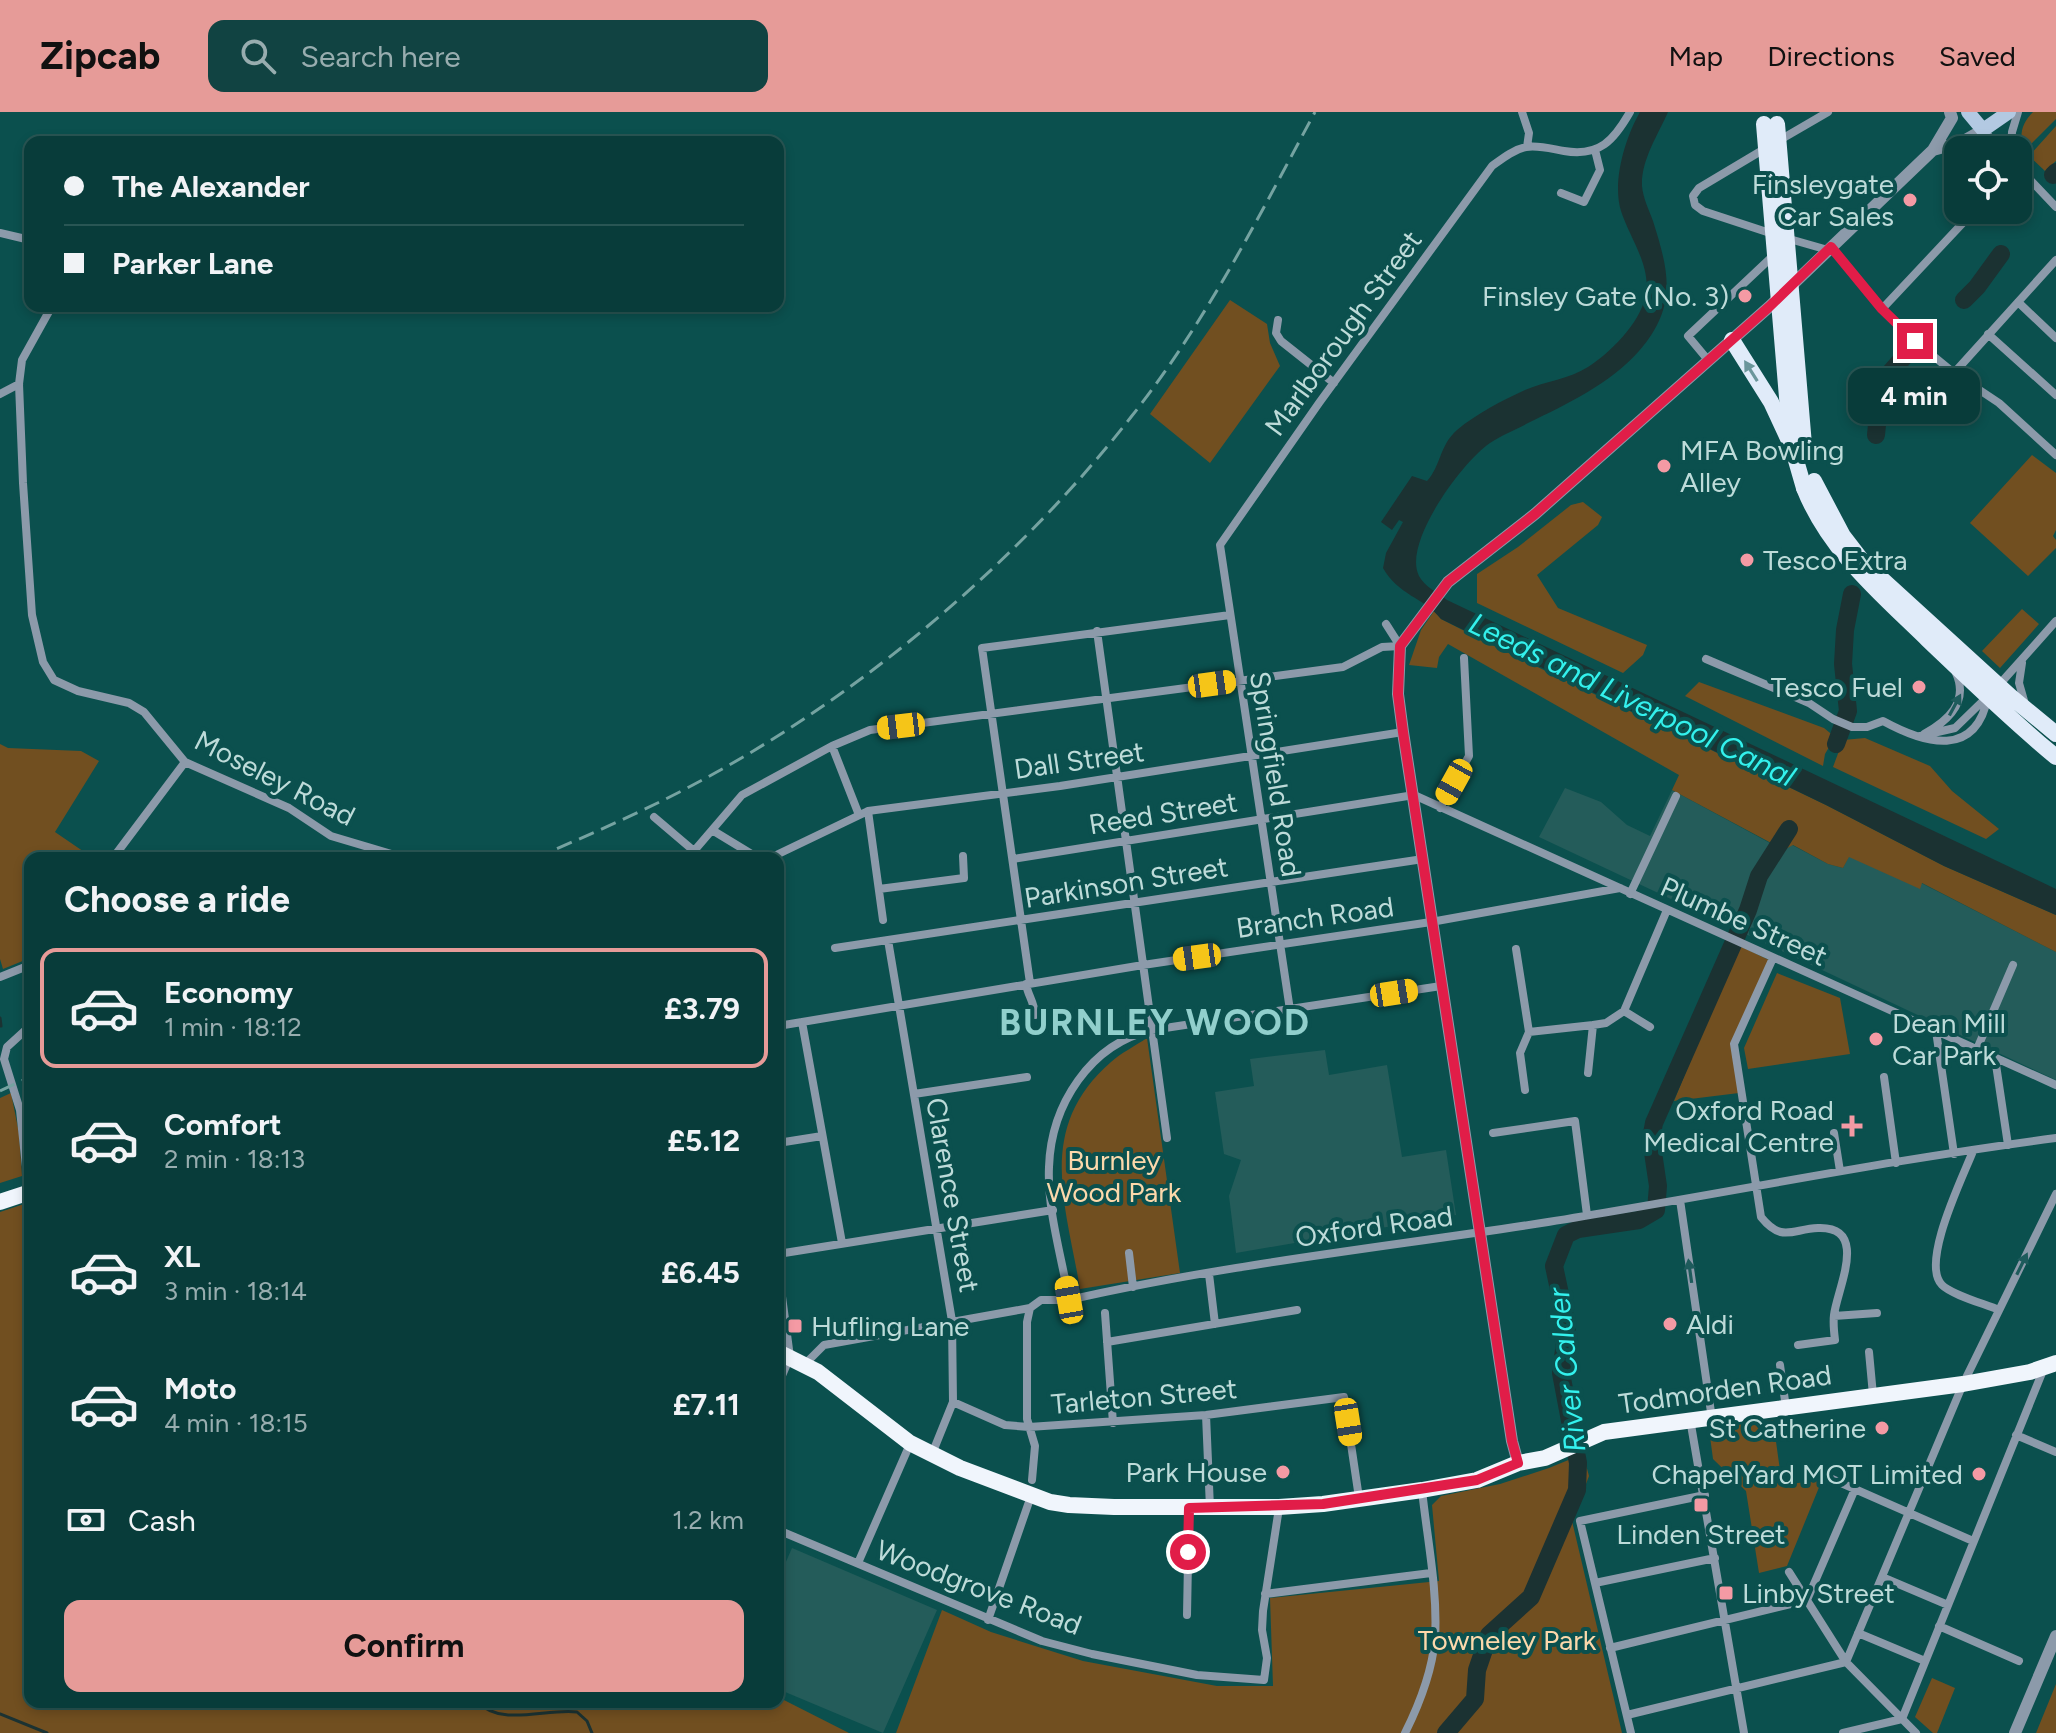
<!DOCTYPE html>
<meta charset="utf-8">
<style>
body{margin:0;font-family:Figtree,sans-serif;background:#114342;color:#f1f3f6;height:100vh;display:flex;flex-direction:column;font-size:30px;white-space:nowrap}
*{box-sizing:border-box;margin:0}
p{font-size:26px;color:#98adaf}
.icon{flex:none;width:44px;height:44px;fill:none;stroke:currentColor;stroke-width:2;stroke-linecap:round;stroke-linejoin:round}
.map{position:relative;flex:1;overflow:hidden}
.panel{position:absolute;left:24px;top:740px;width:760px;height:856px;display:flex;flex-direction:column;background:#083c3a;border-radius:16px;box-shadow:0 4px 12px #0003,0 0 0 2px #295654}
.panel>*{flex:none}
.top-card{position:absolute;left:24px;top:24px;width:760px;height:176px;border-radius:16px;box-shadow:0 4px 12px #0003,0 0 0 2px #295654;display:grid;align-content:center;height:176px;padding:0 40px;background:#083c3a}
.controls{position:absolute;left:1944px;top:24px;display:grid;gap:16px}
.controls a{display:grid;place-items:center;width:88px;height:88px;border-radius:16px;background:#083c3a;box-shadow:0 4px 12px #0003,0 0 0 2px #295654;font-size:40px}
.end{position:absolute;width:36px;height:36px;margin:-18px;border:10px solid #e11d48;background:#fff;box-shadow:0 0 0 4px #fff}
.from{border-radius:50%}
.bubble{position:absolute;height:56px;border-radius:16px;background:#083c3a;box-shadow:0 4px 12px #0003,0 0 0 2px #295654;font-size:26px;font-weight:700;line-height:56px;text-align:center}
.car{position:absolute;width:24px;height:48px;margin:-24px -12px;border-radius:10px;box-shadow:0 0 6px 2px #0007;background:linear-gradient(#f5c518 24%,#345 0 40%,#f5c518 0 76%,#345 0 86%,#f5c518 0)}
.top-card b{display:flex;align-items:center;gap:28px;height:76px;font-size:30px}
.top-card b+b{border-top:2px solid #295654}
.top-card i{width:20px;height:20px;background:#f1f3f6}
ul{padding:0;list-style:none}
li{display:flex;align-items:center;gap:24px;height:120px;margin:0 16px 12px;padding:0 24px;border:4px solid transparent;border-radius:16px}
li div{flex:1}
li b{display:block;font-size:30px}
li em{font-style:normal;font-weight:700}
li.selected{border-color:#e69b98}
li>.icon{width:72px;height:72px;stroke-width:1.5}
h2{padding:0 40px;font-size:36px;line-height:96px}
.pay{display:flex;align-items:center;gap:20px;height:88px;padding:0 40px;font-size:30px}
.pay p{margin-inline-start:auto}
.primary-button{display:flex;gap:16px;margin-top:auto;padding:16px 40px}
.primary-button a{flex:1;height:92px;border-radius:16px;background:#e69b98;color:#111;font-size:32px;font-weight:700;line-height:92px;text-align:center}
header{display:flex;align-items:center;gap:48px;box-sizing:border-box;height:112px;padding:0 40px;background:#e69b98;color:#111}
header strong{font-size:38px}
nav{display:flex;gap:44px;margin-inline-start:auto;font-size:28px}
.search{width:560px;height:72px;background:#114342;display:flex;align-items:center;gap:20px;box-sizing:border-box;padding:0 28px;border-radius:16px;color:#98adaf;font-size:30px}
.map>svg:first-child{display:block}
.built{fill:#245c5a}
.green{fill:#714f20}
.water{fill:#1b3232}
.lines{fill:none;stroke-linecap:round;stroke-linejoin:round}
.stream{stroke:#1b3232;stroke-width:3}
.river{stroke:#1b3232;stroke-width:18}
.minor{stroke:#8c9aaa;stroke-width:8}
.tertiary{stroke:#8c9aaa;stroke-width:12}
.secondary{stroke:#b3c9e2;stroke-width:14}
.primary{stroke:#e0ebf9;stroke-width:16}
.trunk{stroke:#f0f5fc;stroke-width:16}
.rail{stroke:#75a3a1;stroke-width:3;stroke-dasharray:16 8;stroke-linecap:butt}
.primary-bridge{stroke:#e0ebf9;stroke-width:16}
.oneway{fill:#6b969b}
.oneway2{fill:#1e5b5c}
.route{stroke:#e11d48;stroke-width:10}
.poi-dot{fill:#f49aa4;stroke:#0b504e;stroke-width:3}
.labels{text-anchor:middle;stroke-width:8;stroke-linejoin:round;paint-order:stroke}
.poi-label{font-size:28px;fill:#bddbd9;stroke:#0b504e;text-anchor:end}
.street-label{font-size:28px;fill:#bddbd9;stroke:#0b504e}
.park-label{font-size:28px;fill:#fcd8ab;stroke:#0b504e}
.water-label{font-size:30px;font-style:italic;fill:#33f1ed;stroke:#0b504e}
.district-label{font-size:36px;font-weight:bold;letter-spacing:2px;fill:#91cfcc;stroke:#0b504e}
</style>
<header>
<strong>Zipcab</strong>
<div class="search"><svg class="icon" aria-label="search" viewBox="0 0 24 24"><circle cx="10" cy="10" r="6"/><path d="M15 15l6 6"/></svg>Search here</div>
<nav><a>Map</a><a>Directions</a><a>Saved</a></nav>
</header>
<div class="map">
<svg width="2056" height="1621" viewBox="0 0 2056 1621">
<rect width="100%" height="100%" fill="#0b504e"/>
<!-- built -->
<path class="built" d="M 1565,676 L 1601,690 L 1627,713 L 1650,724 L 1672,678 L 1783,738 L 1792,733 L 1828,752 L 1843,756 L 1849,744 L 1919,776 L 1921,771 L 2056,840 L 2056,968 L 1539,725 Z
M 1325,938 L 1329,963 L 1387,953 L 1402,1045 L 1446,1038 L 1456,1103 L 1236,1141 L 1229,1084 L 1241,1048 L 1224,1042 L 1215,980 L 1254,974 L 1250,947 Z
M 792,1436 L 937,1498 L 883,1621 L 778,1577 L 778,1468 Z"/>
<!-- green -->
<path class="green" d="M 2033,0 L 2056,0 L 2056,7 L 2024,39 C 2019,23 2021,12 2033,0 Z
M 2056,14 L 2056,49 L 2045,59 L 2029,44 Z
M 1230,188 L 1267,212 L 1270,231 L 1280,254 L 1210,351 L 1150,302 Z
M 2032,343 L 2056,361 L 2056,418 L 2053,424 L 2056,428 L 2056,436 L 2028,464 L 1970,411 Z
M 1583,390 L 1602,405 L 1598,413 L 1537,463 L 1558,496 L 1647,533 L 1643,543 L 1623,561 L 1477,491 L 1477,462 L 1518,435 L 1571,393 Z
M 2022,497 L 2039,512 L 2000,556 L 1982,539 Z
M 1434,499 L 1441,507 L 1496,535 L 1826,693 L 1944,754 L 2056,803 L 2056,840 L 1922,771 L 1920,777 L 1849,745 L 1843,756 L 1828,752 L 1793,733 L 1784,738 L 1672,678 L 1679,663 L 1448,532 L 1439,545 L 1437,556 L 1409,553 L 1421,518 Z
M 1699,570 L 1824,616 L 1835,625 L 1825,642 L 1823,654 L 1685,584 Z
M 1865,626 L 1930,654 L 1952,679 L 1999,717 L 1986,727 L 1833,655 L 1843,628 Z
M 0,632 L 8,636 L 81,639 L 99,649 L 55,720 L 93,746 L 30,746 L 30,846 L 3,857 L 0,847 Z
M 1738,833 L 1769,848 L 1732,932 L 1739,981 L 1674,989 Z
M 1777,861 L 1840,886 L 1850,942 L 1748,957 L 1744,936 Z
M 1147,926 L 1180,1161 L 1080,1177 C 1066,1092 1035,1016 1111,950 C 1121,941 1135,934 1147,926 Z
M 11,981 L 19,1021 L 22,1064 L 0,1071 L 0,986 Z
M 30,1090 L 30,1590 L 778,1590 L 778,1585 L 849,1621 L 0,1621 L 0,1100 Z
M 1773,1308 L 1782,1373 L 1822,1368 L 1787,1454 L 1759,1461 L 1746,1379 L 1713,1347 L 1709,1317 Z
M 1583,1342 L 1589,1364 L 1572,1409 L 1622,1621 L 896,1621 L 942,1498 L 991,1520 L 1083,1549 L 1217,1574 L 1273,1574 L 1270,1486 L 1439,1469 L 1432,1393 L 1441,1384 L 1500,1372 L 1549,1356 Z
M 1932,1566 L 1955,1576 L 1937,1621 L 1933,1621 L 1915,1605 Z
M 2056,1572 L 2056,1621 L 2036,1621 Z"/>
<!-- water -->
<path class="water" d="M 1640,0 L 1668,0 C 1658,23 1641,48 1642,74 C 1643,86 1649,98 1653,109 C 1669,160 1678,194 1639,239 C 1610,272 1567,292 1528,311 C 1516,318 1501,323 1490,331 C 1463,349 1402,431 1419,464 C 1424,474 1438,481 1447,488 L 2056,777 L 2056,803 L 1944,754 L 1826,693 L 1441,507 C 1423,485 1398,483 1383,456 L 1386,441 L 1403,410 L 1399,408 L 1392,418 L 1381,410 L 1412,364 L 1427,369 C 1441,354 1439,334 1457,318 C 1476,302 1503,288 1525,278 C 1546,269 1569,267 1588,255 C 1610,241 1639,212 1645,186 C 1653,156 1630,127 1621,99 C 1612,70 1625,26 1640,0 Z"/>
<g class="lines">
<!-- stream -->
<path class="stream" d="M 0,906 L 1,914
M 478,1590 C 500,1615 547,1596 577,1600 L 587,1609 L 592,1621
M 0,1602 L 47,1621"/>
<!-- river -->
<path class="river" d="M 2053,63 L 2056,60
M 1964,188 L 1977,175 L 2001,142
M 1876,323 L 1881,271 L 1911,237
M 1836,632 L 1848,599 L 1843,552 L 1845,518 L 1852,482
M 1446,1621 L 1475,1587 L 1477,1558 L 1489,1523 L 1531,1485 L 1577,1378 L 1578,1351 L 1561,1261 L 1567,1215 L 1554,1154 L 1566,1123 L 1578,1117 L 1639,1108 L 1656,1098 L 1658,1074 L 1651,1027 L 1654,1011 L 1748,798 L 1759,764 L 1789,717"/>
<!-- minor -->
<path class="minor" d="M 1522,0 L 1529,21 L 1527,35
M 1983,18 L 2002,38
M 1778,29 L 1828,0
M 1766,36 L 1699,76 L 1693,84 L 1695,93 L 1703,99 L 1773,122
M 2011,38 L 2012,20 L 2018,0
M 2018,55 L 2056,95
M 1561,81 L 1584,90 L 1600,58 L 1595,38
M 0,121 L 30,128
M 1786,126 L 1828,138
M 1831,135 L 1882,197 L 1915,229 L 1954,261 L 1999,291 L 2056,343
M 2018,190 L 2056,226
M 52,194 L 22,248 L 19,272 L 23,371 L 32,503 L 43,550 L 54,568 L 78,579 L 129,591 L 144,600 L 185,650 L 289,696 L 331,724 L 405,746
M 1882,197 L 1975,98
M 1278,208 L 1276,221 L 1281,229 L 1334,271
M 1988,222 L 2056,283
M 1708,248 L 1688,224 L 1776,141
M 1954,261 L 2056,148
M 0,282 L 19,272
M 1386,512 L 1400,534
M 1097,519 L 1167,1026
M 1706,547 L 1809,591 L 1833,607 L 1852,615 L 1867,615 L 1883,609 C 1925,632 1976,647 1988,584
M 2022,551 L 2019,571 L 2025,592
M 1998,574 L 2056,509
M 1924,622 C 1948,609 1969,590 1956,561
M 1920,624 L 1955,616 L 1988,584
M 832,634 L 859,703
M 1440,696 L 1469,644 L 1464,546
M 868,699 L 883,808
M 654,705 L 694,739
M 712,718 L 758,746
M 113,746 L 185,650
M 688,746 L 742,683 L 832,634 L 870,618 L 1343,555 L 1382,535 L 1400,534
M 770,746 L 868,699 L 1060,674 L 1403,620
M 1013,747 L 1414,683 L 2056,973
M 879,777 L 964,766 L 963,744
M 1630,782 L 1676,684
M 888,828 L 952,1209 L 953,1290 L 932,1342
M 835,836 L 1423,747
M 1516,837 L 1529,920 L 1520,941 L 1525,978
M 1773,846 L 1734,932 L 1761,1105 C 1782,1131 1792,1117 1818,1116 C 1870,1114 1837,1177 1834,1203 C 1833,1211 1834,1220 1835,1228 L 1798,1233
M 0,865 L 30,853
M 1030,871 L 982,536 L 1230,503
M 1026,872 C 1028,884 1034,889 1035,903
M 1290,898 L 1220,433 L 1319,291 L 1492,54 C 1503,46 1513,38 1526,35 C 1539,33 1552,37 1564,39 C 1600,45 1614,28 1630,0
M 1624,899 L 1650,915
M 802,910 L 842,1131
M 30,914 L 7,935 L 4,947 L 20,998 L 27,1064 L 30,1068
M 778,914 L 1143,853 L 1431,810 L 1620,776
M 1936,919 L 1954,1042
M 1529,920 L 1593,913
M 1977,937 L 2013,853
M 1995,946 L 2008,1033
M 1588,961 L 1593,913 L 1606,911 L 1624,899 L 1667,798
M 1884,965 L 1896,1051
M 914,982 L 1027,965
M 1493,1021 L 1575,1009 L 1587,1103
M 1834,1021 L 1840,1059
M 778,1031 L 822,1024
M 1973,1039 C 1963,1065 1920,1151 1942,1173 C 1952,1183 1985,1192 1999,1198
M 1680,1088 L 1712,1307
M 1129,1141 L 1133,1175
M 778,1142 L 1053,1098
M 778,1154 L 790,1245 L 778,1273
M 1209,1162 L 1215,1212
M 1069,1188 C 1062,1146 1047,1098 1049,1055 C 1051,993 1090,932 1152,918 L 1441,874
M 1030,1196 L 1027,1210 L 1027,1307 L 1035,1334 L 1032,1368
M 1105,1201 L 1113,1311
M 1834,1204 L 1877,1201
M 1107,1230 L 1297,1198
M 1869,1240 L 1873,1283
M 805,1252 L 824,1233 L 1030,1196 L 1041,1188 L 1069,1188 C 1226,1152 1388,1135 1548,1110 C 1717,1083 1886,1048 2056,1026
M 1780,1253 L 1786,1296
M 953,1290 L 1005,1313 L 1029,1315 L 1206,1303 L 1344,1285 L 1359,1386
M 1206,1303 L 1210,1396
M 1690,1307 L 1744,1621
M 2016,1323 L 2056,1340
M 1832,1367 L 1973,1429
M 778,1418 L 1042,1529 L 1092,1542 L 1197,1563 L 1264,1568 L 1267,1546 L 1262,1518 L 1263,1499 L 1279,1396
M 858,1451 L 910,1332
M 1789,1460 L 1846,1550 L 1916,1621
M 1882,1465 L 1948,1493
M 1595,1471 L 1715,1446
M 1265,1482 L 1431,1461
M 1187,1503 L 1189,1396
M 988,1508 L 1031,1384
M 1939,1514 L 2019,1549
M 1858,1521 L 1925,1549
M 1610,1536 L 1807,1488 L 1855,1377
M 1627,1603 L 1846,1550 L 1963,1272 L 2056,1082
M 1405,1621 C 1420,1591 1432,1560 1435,1527 C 1438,1478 1427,1426 1422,1378
M 1631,1621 L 1580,1409 L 1705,1383
M 1843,1621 L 1902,1607 L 2044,1256"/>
<!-- tertiary -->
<path class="tertiary" d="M 1933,38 L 1952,6 L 1950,0
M 1518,1351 L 1512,1329 L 1403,620 L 1398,582 L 1400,534 L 1448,470 L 1535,402 L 1769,195 L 1933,38 L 1962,30 L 1983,18
M 2015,1621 L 2056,1524"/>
<!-- secondary -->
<path class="secondary" d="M 1968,0 L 1983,18 L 2009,0"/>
<!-- primary -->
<path class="primary" d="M 1732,228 L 1771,290 L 1791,333
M 1814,369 L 1843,424 L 1863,450 L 2010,584 L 2056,622
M 1804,376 C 1829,439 1881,482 1928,528 C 1970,568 2011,608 2056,645"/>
<!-- trunk -->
<path class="trunk" d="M 0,1090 L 30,1080
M 778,1240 L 818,1260 L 910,1331 L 960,1356 L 1050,1390 L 1069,1393 L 1114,1395 L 1279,1395 L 1323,1392 L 1422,1378 L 1477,1368 L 1518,1351 L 1545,1346 L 1604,1320 L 1963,1272 L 2030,1260 L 2056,1251"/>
<!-- rail -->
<path class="rail" d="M 535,746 C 596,720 658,693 715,661 C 871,575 1022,445 1131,305 C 1205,212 1259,104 1315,0
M 0,979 L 30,965"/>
<!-- primary-bridge -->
<path class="primary-bridge" d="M 1764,12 L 1789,309 L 1793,338 L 1804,376
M 1777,12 L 1804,333"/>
</g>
<!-- one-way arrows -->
<defs><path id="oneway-solid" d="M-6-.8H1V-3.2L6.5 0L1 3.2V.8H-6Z" transform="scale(2)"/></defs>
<use class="oneway" href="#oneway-solid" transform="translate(1751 259) rotate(-122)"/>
<g class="oneway2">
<use href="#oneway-solid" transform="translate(1955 593) rotate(-62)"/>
<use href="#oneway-solid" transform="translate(2022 1152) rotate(-64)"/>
<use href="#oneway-solid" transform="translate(1690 1159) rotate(-98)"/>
</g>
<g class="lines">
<!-- route -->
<path class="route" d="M 1188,1440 L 1189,1396 L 1323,1392 L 1477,1368 L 1518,1351 L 1512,1329 L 1403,620 L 1398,582 L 1400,534 L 1448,470 L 1535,402 L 1769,195 L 1831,135 L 1882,197 L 1915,229"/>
</g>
<!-- markers -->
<g class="poi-dot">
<circle cx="1910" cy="88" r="8"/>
<circle cx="1745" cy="184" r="8"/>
<circle cx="1664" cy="354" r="8"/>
<circle cx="1747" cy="448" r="8"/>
<circle cx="1919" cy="575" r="8"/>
<circle cx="1876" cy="927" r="8"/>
<path d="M1848 1002h8v8h8v8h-8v8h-8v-8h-8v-8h8z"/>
<circle cx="1670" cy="1212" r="8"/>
<rect x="787" y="1206" width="16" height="16" rx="4"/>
<circle cx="1882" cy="1316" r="8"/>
<circle cx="1283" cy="1360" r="8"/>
<circle cx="1979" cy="1362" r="8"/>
<rect x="1693" y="1385" width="16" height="16" rx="4"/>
<rect x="1718" y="1473" width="16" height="16" rx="4"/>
</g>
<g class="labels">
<!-- poi labels -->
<g class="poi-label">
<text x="1894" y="82">Finsleygate<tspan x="1894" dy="32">Car Sales</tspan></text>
<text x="1729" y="194">Finsley Gate (No. 3)</text>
<text x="1680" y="348" text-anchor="start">MFA Bowling<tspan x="1680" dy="32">Alley</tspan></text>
<text x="1763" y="458" text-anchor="start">Tesco Extra</text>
<text x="1903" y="585">Tesco Fuel</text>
<text x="1892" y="921" text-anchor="start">Dean Mill<tspan x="1892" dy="32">Car Park</tspan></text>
<text x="1834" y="1008">Oxford Road<tspan x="1834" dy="32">Medical Centre</tspan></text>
<text x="1686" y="1222" text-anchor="start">Aldi</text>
<text x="811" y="1224" text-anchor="start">Hufling Lane</text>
<text x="1866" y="1326">St Catherine</text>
<text x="1267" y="1370">Park House</text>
<text x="1963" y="1372">ChapelYard MOT Limited</text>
<text x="1701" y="1432" text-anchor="middle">Linden Street</text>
<text x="1742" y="1491" text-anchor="start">Linby Street</text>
</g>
<!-- street labels -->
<g class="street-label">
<text transform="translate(1343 221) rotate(-54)" y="10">Marlborough Street</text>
<text transform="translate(1079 648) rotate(-8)" y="10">Dall Street</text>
<text transform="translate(1276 662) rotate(81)" y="10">Springfield Road</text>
<text transform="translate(275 666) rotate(27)" y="10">Moseley Road</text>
<text transform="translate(1163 701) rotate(-9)" y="10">Reed Street</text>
<text transform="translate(1126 770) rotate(-9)" y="10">Parkinson Street</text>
<text transform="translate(1315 805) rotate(-8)" y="10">Branch Road</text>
<text transform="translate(1744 809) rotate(24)" y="10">Plumbe Street</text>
<text transform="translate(953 1083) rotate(80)" y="10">Clarence Street</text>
<text transform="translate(1374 1114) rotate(-8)" y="10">Oxford Road</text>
<text transform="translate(1725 1277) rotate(-8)" y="10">Todmorden Road</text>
<text transform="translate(1144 1284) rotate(-5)" y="10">Tarleton Street</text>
<text transform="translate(979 1475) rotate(21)" y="10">Woodgrove Road</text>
</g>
<!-- park labels -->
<g class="park-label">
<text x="1114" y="1058">Burnley<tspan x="1114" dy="32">Wood Park</tspan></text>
<text x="1507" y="1538">Towneley Park</text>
</g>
<!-- water labels -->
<g class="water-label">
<text transform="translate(1632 588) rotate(26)" y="10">Leeds and Liverpool Canal</text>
<text transform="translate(1567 1258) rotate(-96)" y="10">River Calder</text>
</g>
<!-- district labels -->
<g class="district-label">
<text x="1155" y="923">BURNLEY WOOD</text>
</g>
</g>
</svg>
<div class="controls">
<a><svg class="icon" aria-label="locate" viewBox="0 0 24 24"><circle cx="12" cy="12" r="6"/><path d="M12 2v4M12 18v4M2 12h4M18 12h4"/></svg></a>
</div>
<i class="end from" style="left:1188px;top:1440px"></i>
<i class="end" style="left:1915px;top:229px"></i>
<div class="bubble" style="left:1848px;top:256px;width:132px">4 min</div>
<i class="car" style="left:1212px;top:572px;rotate:82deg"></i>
<i class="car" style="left:901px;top:614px;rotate:263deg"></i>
<i class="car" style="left:1454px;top:670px;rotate:209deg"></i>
<i class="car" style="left:1197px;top:845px;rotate:262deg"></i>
<i class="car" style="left:1394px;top:881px;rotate:81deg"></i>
<i class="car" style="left:1069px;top:1188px;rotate:350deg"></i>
<i class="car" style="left:1348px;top:1310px;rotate:171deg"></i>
<div class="top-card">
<b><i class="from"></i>The Alexander</b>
<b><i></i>Parker Lane</b>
</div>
<section class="panel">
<h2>Choose a ride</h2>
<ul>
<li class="selected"><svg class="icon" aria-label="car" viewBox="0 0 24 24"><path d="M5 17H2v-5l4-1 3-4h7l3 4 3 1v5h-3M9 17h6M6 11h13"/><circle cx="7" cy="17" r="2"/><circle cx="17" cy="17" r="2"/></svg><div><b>Economy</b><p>1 min · 18:12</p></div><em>£3.79</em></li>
<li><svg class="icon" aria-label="car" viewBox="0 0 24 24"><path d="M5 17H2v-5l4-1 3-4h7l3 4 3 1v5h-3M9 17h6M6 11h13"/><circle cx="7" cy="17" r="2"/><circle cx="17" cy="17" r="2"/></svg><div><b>Comfort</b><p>2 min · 18:13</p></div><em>£5.12</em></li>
<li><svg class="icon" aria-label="car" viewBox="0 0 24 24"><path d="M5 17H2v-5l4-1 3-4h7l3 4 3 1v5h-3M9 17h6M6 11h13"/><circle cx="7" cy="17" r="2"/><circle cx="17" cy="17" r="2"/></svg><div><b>XL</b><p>3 min · 18:14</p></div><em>£6.45</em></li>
<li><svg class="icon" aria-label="car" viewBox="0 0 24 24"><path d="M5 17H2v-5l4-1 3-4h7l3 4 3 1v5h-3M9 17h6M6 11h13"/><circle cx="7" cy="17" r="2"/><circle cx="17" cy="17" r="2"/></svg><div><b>Moto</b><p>4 min · 18:15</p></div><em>£7.11</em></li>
</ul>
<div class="pay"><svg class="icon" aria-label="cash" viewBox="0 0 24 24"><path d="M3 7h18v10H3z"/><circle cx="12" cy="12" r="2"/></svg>Cash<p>1.2 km</p></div>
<div class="primary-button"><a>Confirm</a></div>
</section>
</div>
